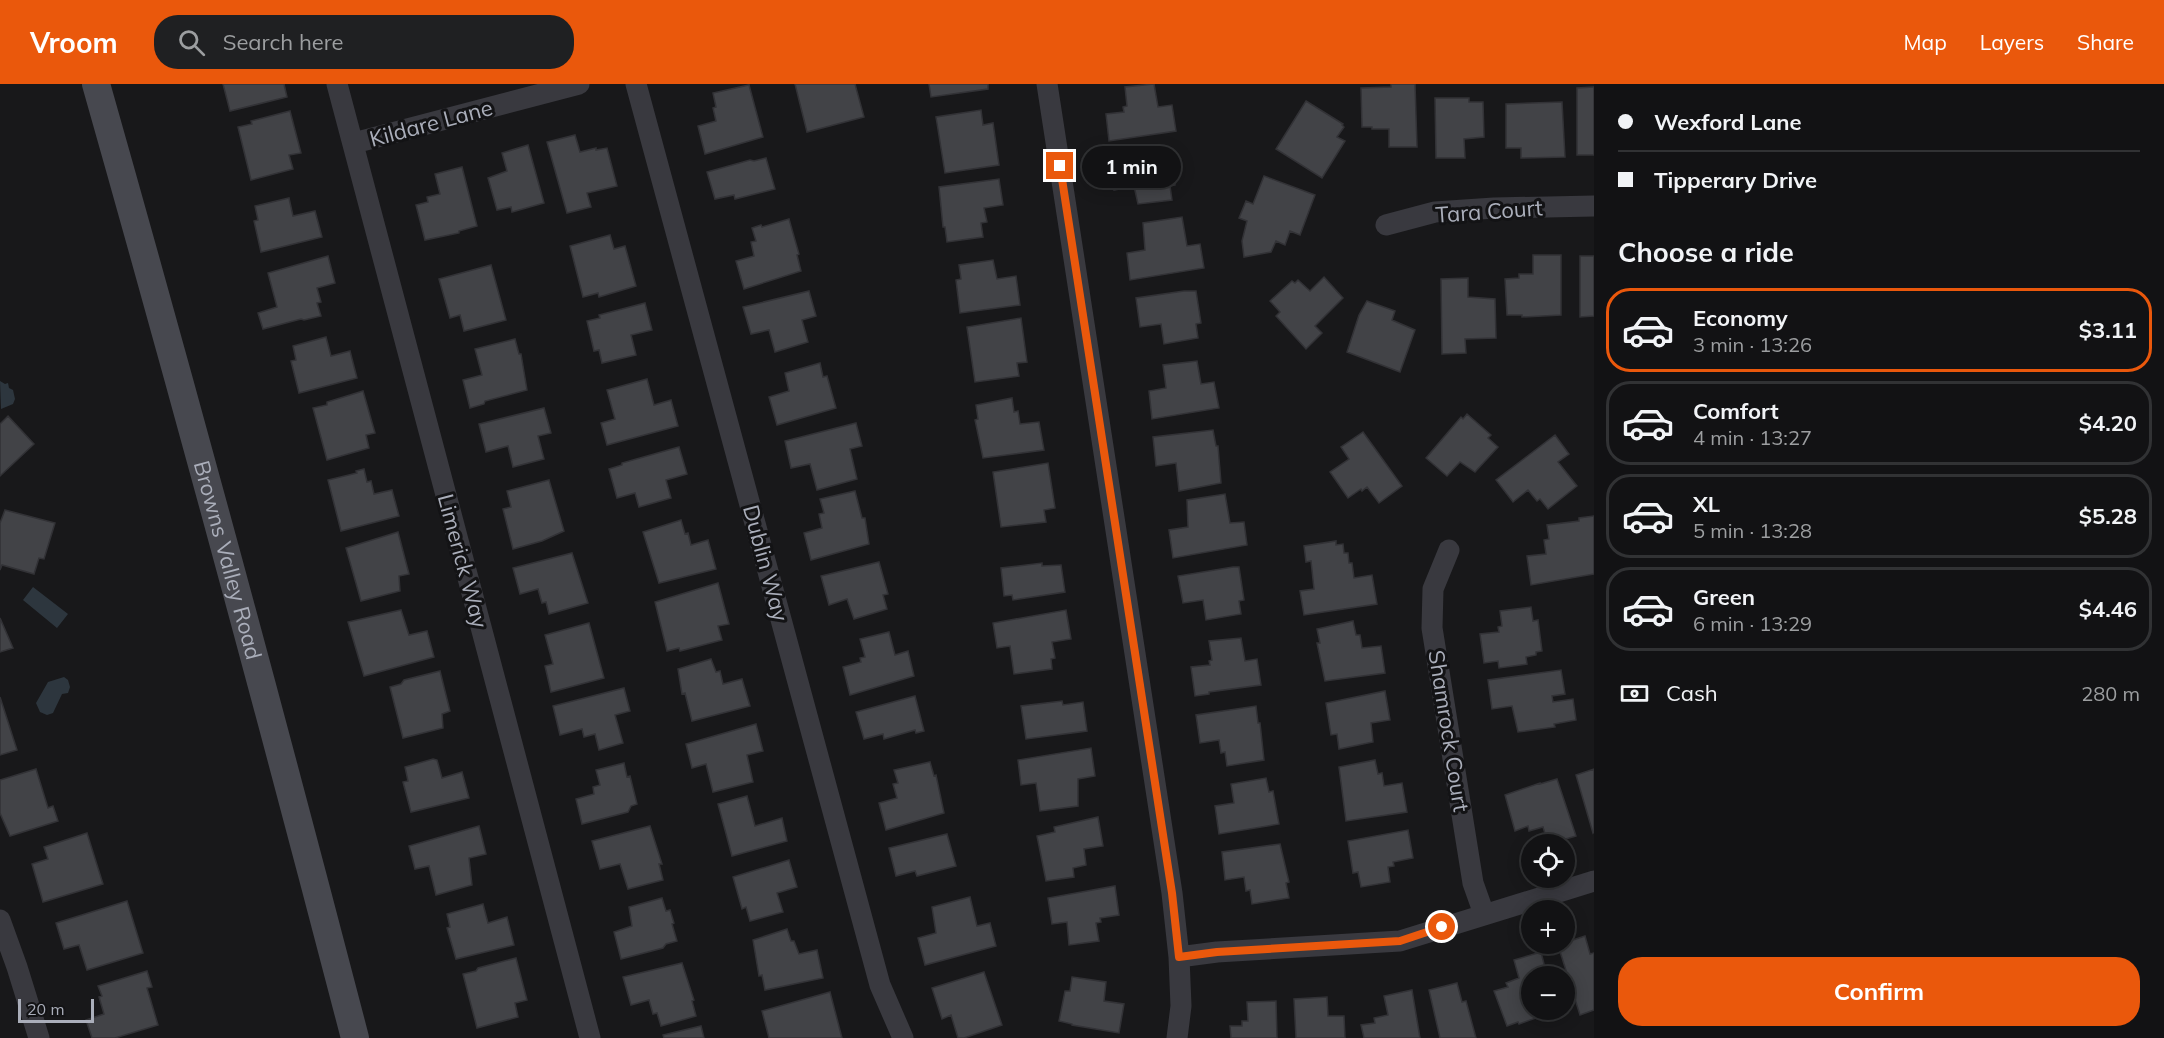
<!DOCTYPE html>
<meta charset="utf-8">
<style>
body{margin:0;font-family:Mulish,sans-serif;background:#1f2022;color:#f1f3f6;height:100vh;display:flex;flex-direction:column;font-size:22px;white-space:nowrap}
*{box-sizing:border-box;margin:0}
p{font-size:20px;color:#9c9ea0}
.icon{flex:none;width:33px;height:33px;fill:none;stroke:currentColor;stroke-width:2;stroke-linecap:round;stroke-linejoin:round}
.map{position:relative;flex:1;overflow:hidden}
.panel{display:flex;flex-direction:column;background:#121214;width:570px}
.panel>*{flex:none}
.hud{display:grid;align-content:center;height:132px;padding:0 24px;background:#121214}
.tools{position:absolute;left:1521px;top:750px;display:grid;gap:12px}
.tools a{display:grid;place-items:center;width:54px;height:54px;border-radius:50%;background:#121214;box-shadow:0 3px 15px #0003,0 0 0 2px #313234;font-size:30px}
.scale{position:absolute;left:18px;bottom:15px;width:76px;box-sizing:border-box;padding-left:6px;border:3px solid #aaaeba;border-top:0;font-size:16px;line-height:21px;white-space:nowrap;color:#aaaeba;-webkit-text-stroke:4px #131315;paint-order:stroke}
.end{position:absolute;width:27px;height:27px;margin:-14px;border:8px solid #ea580c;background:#fff;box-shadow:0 0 0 3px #fff}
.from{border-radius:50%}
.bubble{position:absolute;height:42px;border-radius:21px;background:#121214;box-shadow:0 3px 15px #0003,0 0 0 2px #313234;font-size:20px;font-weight:700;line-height:42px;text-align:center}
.hud b{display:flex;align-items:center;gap:21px;height:57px;font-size:22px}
.hud b+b{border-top:2px solid #313234}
.hud i{width:15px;height:15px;background:#f1f3f6}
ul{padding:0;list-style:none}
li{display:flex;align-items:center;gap:18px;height:84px;margin:0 12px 9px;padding:0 12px;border:3px solid #313234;border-radius:24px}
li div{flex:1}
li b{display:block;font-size:22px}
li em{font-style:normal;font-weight:700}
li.current{border-color:#ea580c}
li>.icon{width:54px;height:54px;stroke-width:1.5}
h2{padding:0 24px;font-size:27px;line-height:72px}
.pay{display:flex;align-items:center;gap:15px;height:66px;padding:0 24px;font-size:22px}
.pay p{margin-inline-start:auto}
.primary-button{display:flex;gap:12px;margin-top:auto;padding:12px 24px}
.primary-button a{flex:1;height:69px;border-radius:24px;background:#ea580c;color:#fff;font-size:24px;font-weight:700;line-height:69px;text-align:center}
header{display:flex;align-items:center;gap:36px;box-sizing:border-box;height:84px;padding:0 30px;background:#ea580c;color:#fff}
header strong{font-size:28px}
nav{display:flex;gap:33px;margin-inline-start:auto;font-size:21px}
.search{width:420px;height:54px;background:#1f2022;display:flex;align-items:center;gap:15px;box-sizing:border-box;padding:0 21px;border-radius:24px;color:#9c9ea0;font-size:22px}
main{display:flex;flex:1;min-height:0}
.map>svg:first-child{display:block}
.water{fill:#2d363e}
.building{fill:#424347;stroke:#323236;stroke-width:1.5}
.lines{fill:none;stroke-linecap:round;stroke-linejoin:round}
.minor{stroke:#39393f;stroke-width:21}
.secondary{stroke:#47484f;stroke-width:28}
.route{stroke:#ea580c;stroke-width:8}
.labels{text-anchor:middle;stroke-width:6;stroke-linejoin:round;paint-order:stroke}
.street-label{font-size:22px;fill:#aaaeba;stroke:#131315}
</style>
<header>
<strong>Vroom</strong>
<div class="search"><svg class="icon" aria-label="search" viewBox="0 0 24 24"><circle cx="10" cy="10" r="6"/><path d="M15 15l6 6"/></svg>Search here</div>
<nav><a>Map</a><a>Layers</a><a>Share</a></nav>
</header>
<main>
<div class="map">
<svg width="1594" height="954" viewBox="0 0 1594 954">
<rect width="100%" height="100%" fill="#18181a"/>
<!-- water -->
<path class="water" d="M 0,297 L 5,300 L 8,299 L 9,304 L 13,306 L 15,315 L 13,320 L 1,325 Z
M 33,503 L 68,530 L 57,544 L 23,516 Z
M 64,593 L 68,596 L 70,603 L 68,609 L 62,610 L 53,629 L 47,631 L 40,628 L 36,619 L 48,598 Z"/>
<!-- building -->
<path class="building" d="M 223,0 L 284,0 L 287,13 L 230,27 Z
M 795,0 L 855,0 L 864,33 L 807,48 Z
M 929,0 L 988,0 L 988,5 L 931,13 Z
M 1154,0 L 1158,23 L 1172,21 L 1176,47 L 1109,57 L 1106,30 L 1124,28 L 1123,23 L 1127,22 L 1125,3 Z
M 1391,0 L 1415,0 L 1417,63 L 1389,63 L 1389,45 L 1372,45 L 1372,43 L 1362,43 L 1361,4 L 1391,3 Z
M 749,1 L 763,53 L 705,70 L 698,42 L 716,37 L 713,24 L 716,23 L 713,9 Z
M 1594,3 L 1594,71 L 1577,71 L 1577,4 Z
M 1435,14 L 1469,14 L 1469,18 L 1483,18 L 1484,53 L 1464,55 L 1465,74 L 1436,74 Z
M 1306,17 L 1343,40 L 1342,41 L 1344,43 L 1337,53 L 1345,57 L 1322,94 L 1276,65 Z
M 1562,18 L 1565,73 L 1521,74 L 1521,64 L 1506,64 L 1506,20 Z
M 981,26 L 983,41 L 993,39 L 999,81 L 945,89 L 936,33 Z
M 290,27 L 301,69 L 289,71 L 293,85 L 251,96 L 238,43 L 252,40 L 251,37 Z
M 575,51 L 580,68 L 596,64 L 596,66 L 607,64 L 617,102 L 587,109 L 591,123 L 567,129 L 547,58 Z
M 528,61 L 544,119 L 512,128 L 511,123 L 497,126 L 488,94 L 507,87 L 502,69 Z
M 1164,68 L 1170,69 L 1175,101 L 1170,102 L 1172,116 L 1138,120 L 1134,102 L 1114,106 L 1110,77 Z
M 766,74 L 775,105 L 735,115 L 734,111 L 715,115 L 707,88 L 750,76 L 754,77 Z
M 462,83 L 477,142 L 459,147 L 459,149 L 425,156 L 416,121 L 428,118 L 427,113 L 440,110 L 435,90 Z
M 1264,92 L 1315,111 L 1300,151 L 1290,147 L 1285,161 L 1276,157 L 1271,168 L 1244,173 L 1242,157 L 1247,137 L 1239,134 L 1246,117 L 1253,120 Z
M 999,95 L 1003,121 L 984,124 L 987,138 L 981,139 L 983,153 L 947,158 L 945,143 L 943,143 L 939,103 Z
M 289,114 L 293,132 L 315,127 L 322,153 L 261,168 L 254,137 L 258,136 L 255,122 Z
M 1182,133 L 1187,162 L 1200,160 L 1204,184 L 1130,196 L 1127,169 L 1145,166 L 1143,139 Z
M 789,135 L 799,170 L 797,171 L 801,187 L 744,205 L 736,177 L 754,172 L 751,158 L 756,157 L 752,144 L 761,141 L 762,143 Z
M 610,151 L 614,165 L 625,162 L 636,202 L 599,213 L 598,209 L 583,213 L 570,162 Z
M 1533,171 L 1561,171 L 1561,231 L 1522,233 L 1522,231 L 1507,231 L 1505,195 L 1519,194 L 1519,190 L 1533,190 Z
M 328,172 L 335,199 L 317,204 L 321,218 L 317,219 L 321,232 L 304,236 L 301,235 L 263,245 L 258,229 L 277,223 L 268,189 Z
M 1580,172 L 1594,172 L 1594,232 L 1580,233 Z
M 993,176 L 997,195 L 1016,192 L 1020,221 L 960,229 L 956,196 L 961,195 L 959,181 Z
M 491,181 L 506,236 L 464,247 L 460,231 L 450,234 L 439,195 Z
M 1324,193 L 1343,214 L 1315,242 L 1322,249 L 1306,265 L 1276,232 L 1280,228 L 1270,217 L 1292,197 L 1295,199 L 1298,196 L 1310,207 Z
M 1468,194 L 1468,213 L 1495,215 L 1496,254 L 1465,255 L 1466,269 L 1442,270 L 1441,195 Z
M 809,207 L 816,232 L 802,236 L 808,258 L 775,268 L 769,246 L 751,250 L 743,223 Z
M 1184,207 L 1196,207 L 1201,239 L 1196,240 L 1198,254 L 1164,260 L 1161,240 L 1140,243 L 1136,214 Z
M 1367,217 L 1395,227 L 1392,236 L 1415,246 L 1400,288 L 1347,268 L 1359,231 Z
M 645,219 L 652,246 L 631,251 L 636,271 L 602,279 L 599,266 L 594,267 L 587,237 L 600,234 L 599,231 Z
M 1021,234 L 1027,278 L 1017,279 L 1019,292 L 975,298 L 967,243 Z
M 326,253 L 331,272 L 350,267 L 357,294 L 299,309 L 291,277 L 296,276 L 293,262 Z
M 515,255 L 519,270 L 521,270 L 527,306 L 485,317 L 484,320 L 470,324 L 463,296 L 482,291 L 475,265 Z
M 1197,277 L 1201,300 L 1214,298 L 1219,324 L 1152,335 L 1149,307 L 1166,304 L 1163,281 Z
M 820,279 L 823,293 L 827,292 L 836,324 L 777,341 L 769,313 L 789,307 L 785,289 Z
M 647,295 L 654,321 L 671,316 L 678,342 L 607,361 L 601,339 L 615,335 L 607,306 Z
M 363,307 L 375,349 L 366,351 L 369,364 L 327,376 L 313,324 L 327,321 L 327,318 Z
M 1012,314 L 1014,328 L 1018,327 L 1020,340 L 1039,338 L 1044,366 L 983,374 L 975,336 L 978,335 L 976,321 Z
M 544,324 L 551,349 L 538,352 L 544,375 L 513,383 L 508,362 L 486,368 L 479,340 Z
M 1467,330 L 1491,351 L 1488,354 L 1498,363 L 1475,388 L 1460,378 L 1447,392 L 1426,374 L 1461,333 L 1463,335 Z
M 8,332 L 34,360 L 0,392 L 0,340 Z
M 856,339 L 862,362 L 850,365 L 857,395 L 817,406 L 810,380 L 791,384 L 785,357 Z
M 1213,346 L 1216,362 L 1218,362 L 1221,399 L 1179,407 L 1176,379 L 1156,382 L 1153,353 Z
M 1363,348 L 1402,402 L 1379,419 L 1367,403 L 1362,407 L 1361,405 L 1348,414 L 1330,388 L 1349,375 L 1341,363 Z
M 1555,351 L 1569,370 L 1558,378 L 1577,402 L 1548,425 L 1540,415 L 1537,417 L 1528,406 L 1513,418 L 1496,396 Z
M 679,363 L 687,390 L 666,396 L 671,414 L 639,423 L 635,409 L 617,414 L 609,385 L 622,381 L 622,379 Z
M 1048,379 L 1055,424 L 1044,426 L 1046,438 L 1001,443 L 993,388 Z
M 364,385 L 367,398 L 371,397 L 374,410 L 392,406 L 399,432 L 341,447 L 328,396 L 357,389 L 356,387 Z
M 549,396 L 564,447 L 542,457 L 513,465 L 503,425 L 511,423 L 507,407 Z
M 855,407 L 862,434 L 865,434 L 869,460 L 811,476 L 804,449 L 822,444 L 819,430 L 824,429 L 820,415 Z
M 1225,410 L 1230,439 L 1244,438 L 1247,461 L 1173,474 L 1169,446 L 1188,443 L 1187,416 Z
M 5,426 L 55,439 L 44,475 L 39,474 L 34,490 L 2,481 L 0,486 L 0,439 Z
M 1594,432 L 1594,490 L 1531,501 L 1527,472 L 1546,470 L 1544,456 L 1549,455 L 1547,441 L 1579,437 L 1579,434 Z
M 681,436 L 685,450 L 688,449 L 691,461 L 708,456 L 716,485 L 659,499 L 643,448 Z
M 398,448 L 409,490 L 399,492 L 400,507 L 361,517 L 346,464 Z
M 1336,457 L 1336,461 L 1343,460 L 1344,469 L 1348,469 L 1349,479 L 1352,479 L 1354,494 L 1372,491 L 1377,520 L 1304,531 L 1300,507 L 1314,505 L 1311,477 L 1306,478 L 1304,462 Z
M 572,469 L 588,519 L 549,530 L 546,518 L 542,519 L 538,505 L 520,510 L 513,484 Z
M 879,478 L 888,510 L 883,511 L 887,525 L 854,535 L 847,515 L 829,521 L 821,492 Z
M 1042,479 L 1042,482 L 1061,481 L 1065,508 L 1013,516 L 1012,511 L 1004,512 L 1001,484 Z
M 1233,483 L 1239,483 L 1244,516 L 1239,517 L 1241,530 L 1206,536 L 1203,516 L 1183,519 L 1178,492 Z
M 718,499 L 729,540 L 718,542 L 722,556 L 680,567 L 679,564 L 667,567 L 655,518 Z
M 1531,523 L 1533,537 L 1538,536 L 1542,567 L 1536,568 L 1536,571 L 1526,573 L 1527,580 L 1499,584 L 1498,577 L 1484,579 L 1480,550 L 1499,548 L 1498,543 L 1502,542 L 1500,527 Z
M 401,526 L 409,551 L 427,547 L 434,573 L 364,592 L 348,538 Z
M 1066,526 L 1071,555 L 1052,558 L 1055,574 L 1051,575 L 1052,585 L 1014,590 L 1010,562 L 997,564 L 993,539 Z
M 0,534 L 13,564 L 0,568 Z
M 1353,537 L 1356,551 L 1360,551 L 1362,564 L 1381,562 L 1385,589 L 1325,597 L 1317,559 L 1320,559 L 1317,545 Z
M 589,539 L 604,594 L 551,608 L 545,582 L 553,580 L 545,551 Z
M 889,548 L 895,571 L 908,567 L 914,592 L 850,611 L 843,583 L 861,578 L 860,574 L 865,573 L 860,555 Z
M 1241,554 L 1245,577 L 1257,575 L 1261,601 L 1209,608 L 1209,610 L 1195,612 L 1191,583 L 1210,581 L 1209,577 L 1212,576 L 1209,557 Z
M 711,575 L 716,588 L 720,587 L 723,600 L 742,595 L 750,622 L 692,637 L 685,609 L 682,610 L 678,585 Z
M 1561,586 L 1565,610 L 1552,612 L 1553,618 L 1573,615 L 1576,636 L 1554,640 L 1555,643 L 1518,648 L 1512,622 L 1492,625 L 1488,596 Z
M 440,587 L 450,627 L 442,630 L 443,644 L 403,654 L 390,603 L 401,600 L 404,596 Z
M 624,604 L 630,627 L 615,631 L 623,659 L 599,666 L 595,650 L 584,653 L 582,645 L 560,651 L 553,622 Z
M 1385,607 L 1390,636 L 1371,639 L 1373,658 L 1339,665 L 1337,650 L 1331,651 L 1326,619 Z
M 915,612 L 924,647 L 916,649 L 915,646 L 884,655 L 883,650 L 864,655 L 856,628 Z
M 0,613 L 17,666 L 0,671 Z
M 1062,617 L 1063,621 L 1083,618 L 1087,647 L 1026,655 L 1021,622 Z
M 1256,622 L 1258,639 L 1260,639 L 1264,676 L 1227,682 L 1225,668 L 1221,669 L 1219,656 L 1200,659 L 1196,631 Z
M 756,640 L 763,667 L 747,671 L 753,698 L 713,708 L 706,680 L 692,684 L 686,660 Z
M 1091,664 L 1095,692 L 1078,695 L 1078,722 L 1040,727 L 1036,699 L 1021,701 L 1018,676 Z
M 433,675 L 437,676 L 442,694 L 462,688 L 469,714 L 411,728 L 403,698 L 408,697 L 405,683 Z
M 1375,676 L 1378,690 L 1382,689 L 1384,702 L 1402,699 L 1407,728 L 1346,737 L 1339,683 Z
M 930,678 L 934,692 L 936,691 L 944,729 L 886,746 L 879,719 L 897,714 L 893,700 L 898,699 L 894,686 Z
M 624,679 L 627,693 L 630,692 L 637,720 L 631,722 L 628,728 L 582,740 L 576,715 L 594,710 L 593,703 L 600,701 L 596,686 Z
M 36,685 L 48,724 L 53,722 L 58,737 L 10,752 L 0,729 L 0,696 Z
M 1594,685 L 1594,748 L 1593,749 L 1576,691 Z
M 1266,694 L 1269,708 L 1273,707 L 1279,740 L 1219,750 L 1215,722 L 1234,719 L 1231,700 Z
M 1557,695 L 1576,752 L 1548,760 L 1543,743 L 1529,747 L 1528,742 L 1515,747 L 1505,711 L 1540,699 L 1540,700 Z
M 747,712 L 755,742 L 782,734 L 787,757 L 732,772 L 718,720 Z
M 1098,733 L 1103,762 L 1084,765 L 1086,781 L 1073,784 L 1074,793 L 1046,797 L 1037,752 L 1055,748 L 1054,743 Z
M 479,742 L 486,770 L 469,774 L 472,801 L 436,811 L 429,782 L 415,785 L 409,762 Z
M 650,742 L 662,780 L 659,780 L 663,796 L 628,805 L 620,780 L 600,785 L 592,757 Z
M 1408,746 L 1413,774 L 1393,778 L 1394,782 L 1388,783 L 1390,798 L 1361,803 L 1358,788 L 1353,789 L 1348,757 Z
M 87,749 L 103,800 L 43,818 L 32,780 L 48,775 L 44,763 Z
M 947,750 L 956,782 L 917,792 L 915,787 L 896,792 L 889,764 Z
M 1280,760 L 1289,798 L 1286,799 L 1289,814 L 1252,820 L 1250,806 L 1246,807 L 1244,793 L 1225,796 L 1222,768 Z
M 789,776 L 797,803 L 777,809 L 783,828 L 750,837 L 746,823 L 742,825 L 733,793 Z
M 1115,802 L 1119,831 L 1100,834 L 1101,838 L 1096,839 L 1099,857 L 1069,861 L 1067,838 L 1052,840 L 1048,814 Z
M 970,813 L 977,842 L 990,839 L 996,862 L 925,881 L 918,854 L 936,849 L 932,823 Z
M 662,814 L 666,827 L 670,826 L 674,839 L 672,840 L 677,857 L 666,860 L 663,864 L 621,875 L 614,848 L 632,842 L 629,823 Z
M 127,817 L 143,869 L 87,886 L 79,861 L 64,865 L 56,839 Z
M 483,820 L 488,839 L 507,833 L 514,861 L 456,875 L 447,844 L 450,843 L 447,830 Z
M 787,845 L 791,857 L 794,857 L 799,870 L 817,866 L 823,894 L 765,906 L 762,891 L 759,892 L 753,856 Z
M 1585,852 L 1590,870 L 1594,869 L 1594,926 L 1580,931 L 1558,861 Z
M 1541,868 L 1547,892 L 1532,892 L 1532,926 L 1558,926 L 1519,940 L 1518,938 L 1507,942 L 1494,907 L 1508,903 L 1506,899 L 1519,894 L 1514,876 Z
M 516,874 L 527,916 L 515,919 L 518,933 L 477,944 L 463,890 L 476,887 L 478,884 Z
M 682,879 L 694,916 L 692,917 L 696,932 L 661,942 L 657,929 L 653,930 L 649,916 L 631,921 L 623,893 Z
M 147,887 L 152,903 L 147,904 L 158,941 L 115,954 L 92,954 L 86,936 L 104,930 L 99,913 L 102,912 L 98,902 Z
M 984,888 L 1002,941 L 964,954 L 958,954 L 951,931 L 942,935 L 932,904 Z
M 1072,893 L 1106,898 L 1104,917 L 1124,920 L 1119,949 L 1072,941 L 1072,940 L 1059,937 L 1065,907 L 1070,907 Z
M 1457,899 L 1462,918 L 1466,917 L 1476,954 L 1440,954 L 1429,906 Z
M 1412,906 L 1420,954 L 1364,954 L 1361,941 L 1375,939 L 1374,934 L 1388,931 L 1384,912 Z
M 830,908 L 842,954 L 769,954 L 762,927 Z
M 1327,913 L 1328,932 L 1344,932 L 1345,954 L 1296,954 L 1294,915 Z
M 1276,917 L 1277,954 L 1231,954 L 1230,942 L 1242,942 L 1242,937 L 1248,937 L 1247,918 Z
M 701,942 L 704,954 L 664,954 L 663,951 Z"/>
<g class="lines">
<!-- minor -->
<path class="minor" d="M 337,0 L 590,954
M 636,0 L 880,901 L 903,954
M 1047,0 L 1172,809 L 1179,873 L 1181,922 L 1177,954
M 354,59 L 579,0
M 1386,141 L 1435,128 L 1494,124 L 1594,122
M 1449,466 L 1433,505 L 1432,544 L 1473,799 L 1484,830
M 0,836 L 17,883 L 39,954
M 1179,873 L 1217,868 L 1400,857 L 1594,797"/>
<!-- secondary -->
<path class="secondary" id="s1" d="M 96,0 C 186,317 272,635 355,954"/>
</g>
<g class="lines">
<!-- route -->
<path class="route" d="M 1060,82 L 1172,809 L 1179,873 L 1217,868 L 1400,857 L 1442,843"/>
</g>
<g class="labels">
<!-- street labels -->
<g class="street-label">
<text transform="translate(431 39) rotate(-15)" y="8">Kildare Lane</text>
<text transform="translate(1489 127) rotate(-4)" y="8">Tara Court</text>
<text dy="8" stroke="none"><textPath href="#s1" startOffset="494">Browns Valley Road</textPath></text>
<text transform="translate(463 477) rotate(75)" y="8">Limerick Way</text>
<text transform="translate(766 479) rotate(75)" y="8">Dublin Way</text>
<text transform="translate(1449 647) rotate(81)" y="8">Shamrock Court</text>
</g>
</g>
</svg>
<div class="tools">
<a><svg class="icon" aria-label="locate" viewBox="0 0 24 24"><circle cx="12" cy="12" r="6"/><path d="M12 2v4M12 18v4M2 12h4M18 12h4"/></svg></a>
<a>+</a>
<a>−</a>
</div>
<div class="scale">20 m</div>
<i class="end from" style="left:1442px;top:843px"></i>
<i class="end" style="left:1060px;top:82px"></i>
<div class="bubble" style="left:1082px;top:62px;width:99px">1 min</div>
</div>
<section class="panel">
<div class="hud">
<b><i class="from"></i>Wexford Lane</b>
<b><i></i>Tipperary Drive</b>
</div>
<h2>Choose a ride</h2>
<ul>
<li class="current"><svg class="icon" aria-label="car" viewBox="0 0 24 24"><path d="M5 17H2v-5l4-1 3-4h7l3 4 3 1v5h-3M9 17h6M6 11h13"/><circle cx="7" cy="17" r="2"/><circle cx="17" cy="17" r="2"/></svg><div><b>Economy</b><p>3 min · 13:26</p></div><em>$3.11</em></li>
<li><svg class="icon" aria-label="car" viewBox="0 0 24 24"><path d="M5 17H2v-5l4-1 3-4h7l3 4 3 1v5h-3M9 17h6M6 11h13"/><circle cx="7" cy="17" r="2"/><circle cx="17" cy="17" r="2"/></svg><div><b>Comfort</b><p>4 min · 13:27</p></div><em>$4.20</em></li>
<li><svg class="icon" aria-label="car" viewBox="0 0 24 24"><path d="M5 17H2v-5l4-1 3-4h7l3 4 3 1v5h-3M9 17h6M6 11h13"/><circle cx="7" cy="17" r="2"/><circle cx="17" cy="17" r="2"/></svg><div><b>XL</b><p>5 min · 13:28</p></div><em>$5.28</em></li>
<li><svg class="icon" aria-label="car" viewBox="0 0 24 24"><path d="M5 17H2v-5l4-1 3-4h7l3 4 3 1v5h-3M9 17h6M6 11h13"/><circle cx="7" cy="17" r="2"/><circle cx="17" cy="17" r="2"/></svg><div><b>Green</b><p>6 min · 13:29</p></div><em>$4.46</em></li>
</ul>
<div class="pay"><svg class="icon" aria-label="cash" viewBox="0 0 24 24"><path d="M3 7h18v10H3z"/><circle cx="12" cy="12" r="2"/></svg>Cash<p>280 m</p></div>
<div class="primary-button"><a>Confirm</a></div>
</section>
</main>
